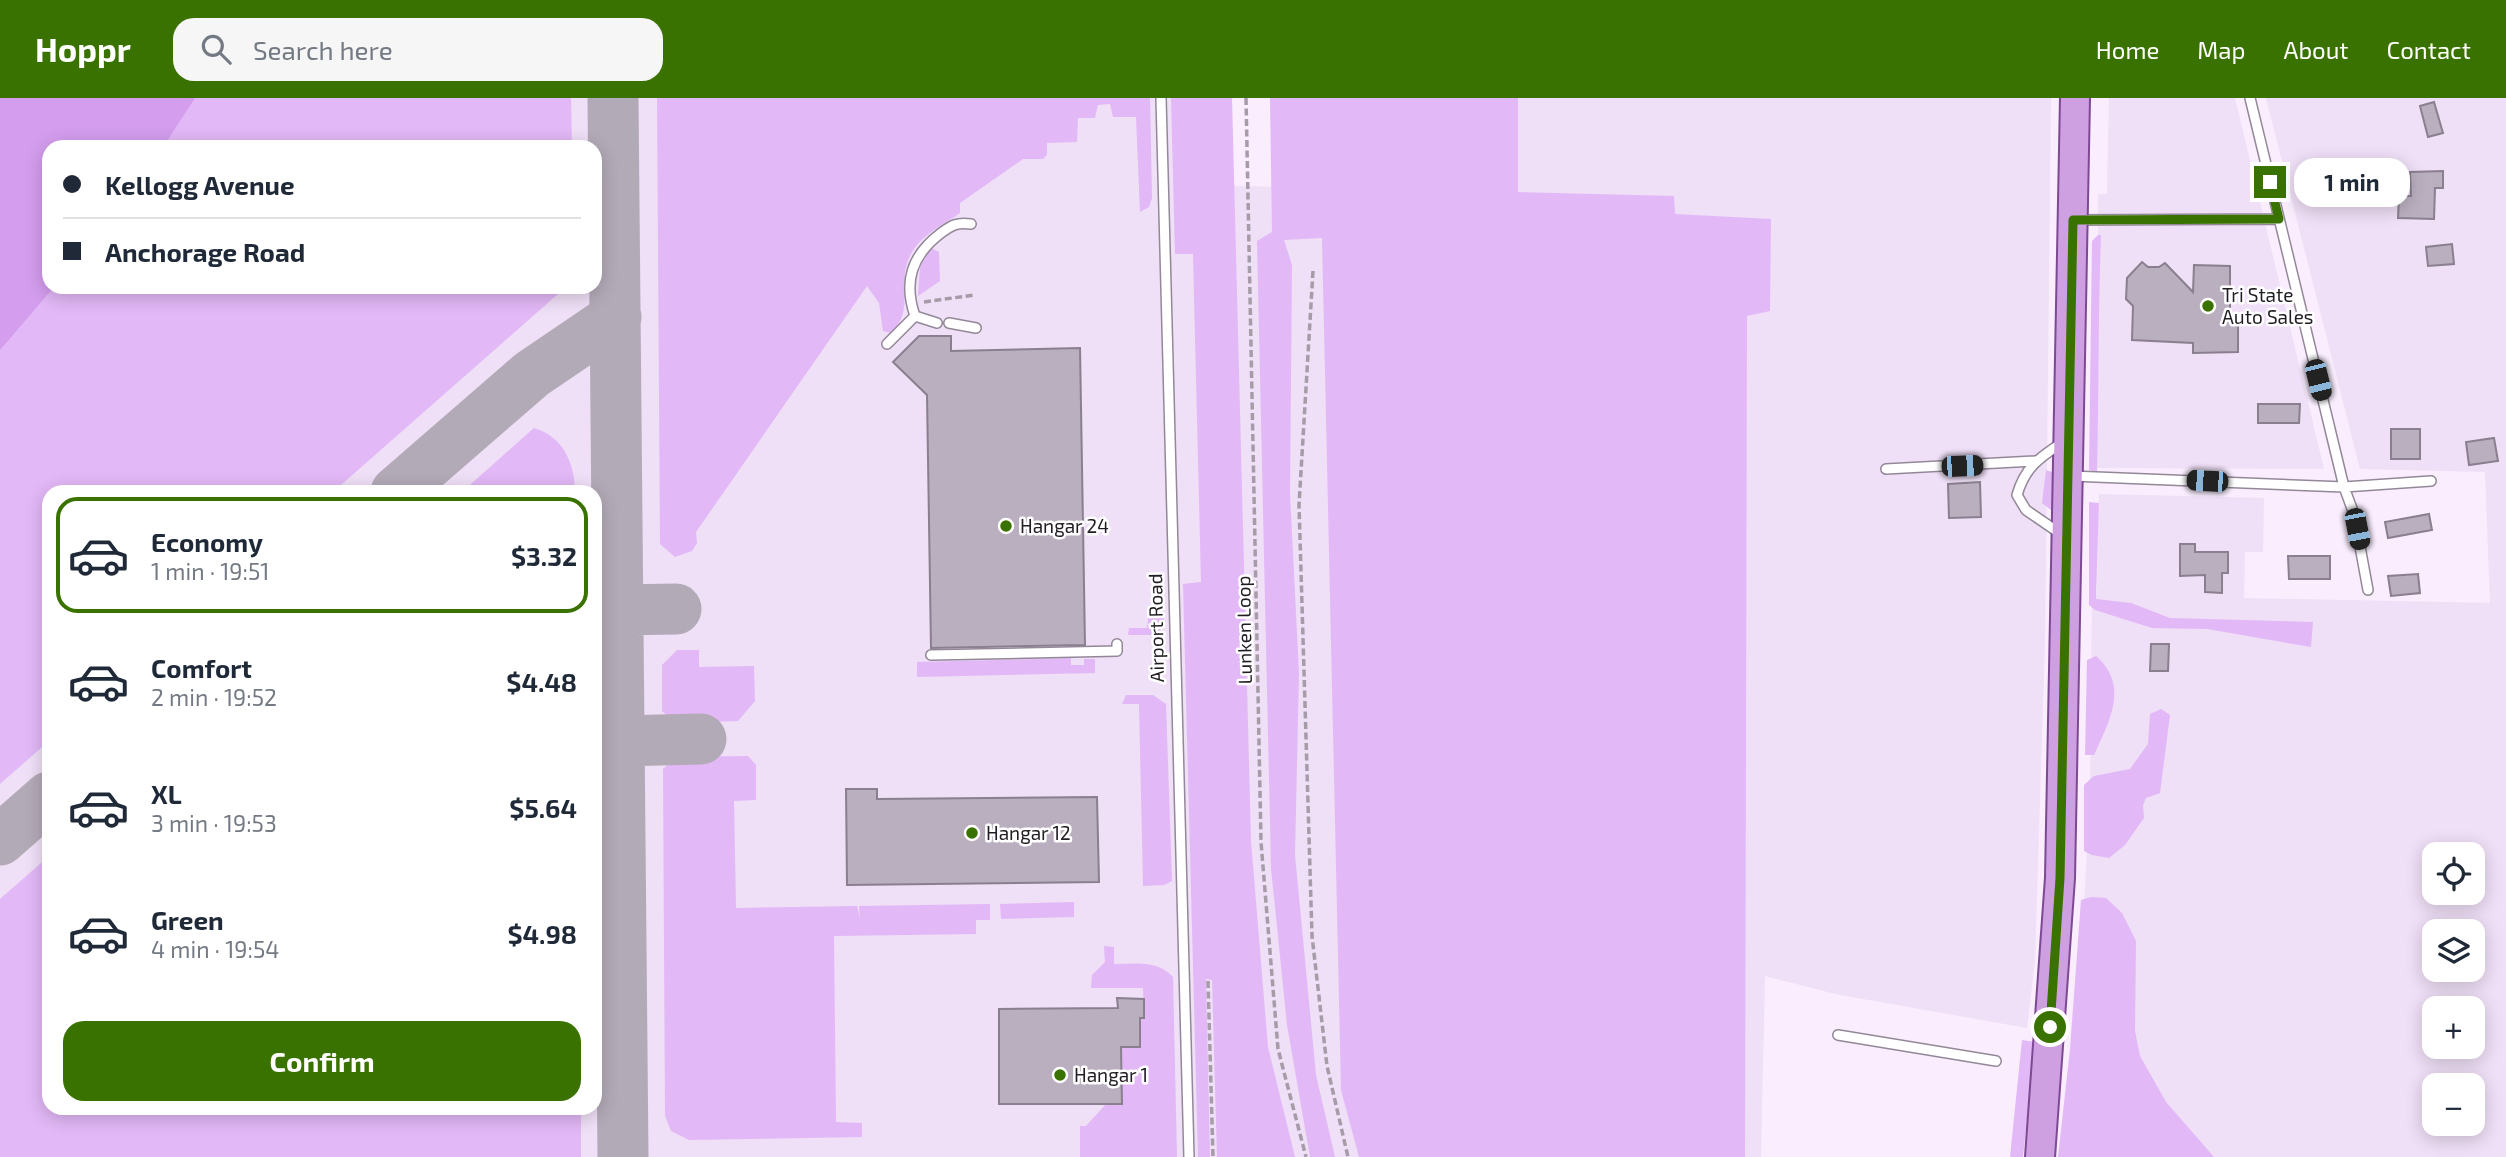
<!DOCTYPE html>
<meta charset="utf-8">
<style>
body{margin:0;font-family:"Exo 2",sans-serif;background:#f6f6f7;color:#1f2937;height:100vh;display:flex;flex-direction:column;font-size:26px;white-space:nowrap}
*{box-sizing:border-box;margin:0}
p{font-size:23px;color:#747a83}
.icon{flex:none;width:38px;height:38px;fill:none;stroke:currentColor;stroke-width:2;stroke-linecap:round;stroke-linejoin:round}
.map{position:relative;flex:1;overflow:hidden}
.side{position:absolute;left:42px;top:387px;width:560px;height:630px;display:flex;flex-direction:column;background:#fff;border-radius:21px;box-shadow:0 4px 18px #0003}
.side>*{flex:none}
.banner{position:absolute;left:42px;top:42px;width:560px;height:154px;border-radius:21px;box-shadow:0 4px 18px #0003;display:grid;align-content:center;height:154px;padding:0 21px;background:#fff}
.controls{position:absolute;left:2422px;top:744px;display:grid;gap:14px}
.controls a{display:grid;place-items:center;width:63px;height:63px;border-radius:14px;background:#fff;box-shadow:0 4px 18px #0003;font-size:35px}
.end{position:absolute;width:32px;height:32px;margin:-16px;border:9px solid #3a7200;background:#fff;box-shadow:0 0 0 4px #fff}
.from{border-radius:50%}
.bubble{position:absolute;height:49px;border-radius:21px;background:#fff;box-shadow:0 4px 18px #0003;font-size:23px;font-weight:700;line-height:49px;text-align:center}
.car{position:absolute;width:21px;height:42px;margin:-21px -10px;border-radius:9px;box-shadow:0 0 5px 2px #0007;background:linear-gradient(#222 24%,#8ab4d8 0 40%,#222 0 76%,#8ab4d8 0 86%,#222 0)}
.banner b{display:flex;align-items:center;gap:24px;height:66px;font-size:26px}
.banner b+b{border-top:2px solid #e0e1e3}
.banner i{width:18px;height:18px;background:#1f2937}
ul{padding:12px 0 0;list-style:none}
li{display:flex;align-items:center;gap:21px;height:116px;margin:0 14px 10px;padding:0 7px;border:4px solid transparent;border-radius:21px}
li div{flex:1}
li b{display:block;font-size:26px}
li em{font-style:normal;font-weight:700}
li.current{border-color:#3a7200}
li>.icon{width:63px;height:63px;stroke-width:1.5}
.primary-button{display:flex;gap:14px;margin-top:auto;padding:14px 21px}
.primary-button a{flex:1;height:80px;border-radius:21px;background:#3a7200;color:#fff;font-size:28px;font-weight:700;line-height:80px;text-align:center}
header{display:flex;align-items:center;gap:42px;box-sizing:border-box;height:98px;padding:0 35px;background:#3a7200;color:#fff}
header strong{font-size:33px}
nav{display:flex;gap:38px;margin-inline-start:auto;font-size:24px}
.search{width:490px;height:63px;background:#f6f6f7;display:flex;align-items:center;gap:18px;box-sizing:border-box;padding:0 24px;border-radius:21px;color:#747a83;font-size:26px}
.map>svg:first-child{display:block}
.built{fill:#efdff7;fill-rule:evenodd}
.green{fill:#e2b8f6}
.water{fill:#d49dee}
.lines{fill:none;stroke-linecap:round;stroke-linejoin:round}
.taxiway{stroke:#b3aab7;stroke-width:51}
.building{fill:#baafbf;stroke:#897f8e;stroke-width:2}
.service-casing{stroke:#938898;stroke-width:12}
.primary-casing{stroke:#7d4993;stroke-width:32}
.path{stroke:#a59ca8;stroke-width:3.5;stroke-dasharray:7 3.5;stroke-linecap:butt}
.service{stroke:#fff;stroke-width:9}
.primary{stroke:#cea0e2;stroke-width:28}
.route{stroke:#3a7200;stroke-width:9}
.poi-dot{fill:#3a7200;stroke:#fff;stroke-width:2.5}
.labels{text-anchor:middle;stroke-width:5;stroke-linejoin:round;paint-order:stroke}
.poi-label{font-size:19px;fill:#211d23;stroke:#fff;text-anchor:start}
.street-label{font-size:19px;fill:#211d23;stroke:#fff}
</style>
<header>
<strong>Hoppr</strong>
<div class="search"><svg class="icon" aria-label="search" viewBox="0 0 24 24"><circle cx="10" cy="10" r="6"/><path d="M15 15l6 6"/></svg>Search here</div>
<nav><a>Home</a><a>Map</a><a>About</a><a>Contact</a></nav>
</header>
<div class="map">
<svg width="2506" height="1059" viewBox="0 0 2506 1059">
<rect width="100%" height="100%" fill="#f9edfe"/>
<!-- built -->
<path class="built" d="M 0,0 L 1192,0 L 1194,87 L 1517,94 L 1518,0 L 2051,0 L 2045,542 L 2035,863 L 2027,930 L 1835,896 L 1765,878 L 1761,1059 L 0,1059 ZM 49,49 L 595,49 L 595,189 L 49,189 ZM 49,394 L 595,394 L 595,1010 L 49,1010 Z
M 2109,0 L 2235,0 L 2324,371 L 2097,370 L 2098,96 L 2107,96 Z
M 2266,0 L 2506,0 L 2506,1059 L 2066,1059 L 2075,982 L 2090,693 L 2092,497 L 2097,497 L 2099,396 L 2264,400 L 2263,454 L 2245,454 L 2244,500 L 2490,505 L 2485,374 L 2360,371 ZM 2434,756 L 2473,756 L 2473,794 L 2434,794 ZM 2434,833 L 2473,833 L 2473,872 L 2434,872 ZM 2434,910 L 2473,910 L 2473,948 L 2434,948 ZM 2434,987 L 2473,987 L 2473,1026 L 2434,1026 Z"/>
<!-- green -->
<path class="green" d="M 0,0 L 571,0 L 572,49 L 49,49 L 49,189 L 566,189 L 333,394 L 49,394 L 49,643 L 0,686 Z
M 657,0 L 1150,0 L 1152,100 L 1149,109 L 1140,114 L 1136,19 L 1113,19 L 1110,6 L 1098,7 L 1095,20 L 1078,20 L 1077,44 L 1047,45 L 1047,57 L 1043,61 L 1023,61 L 960,105 L 960,115 C 943,127 919,138 910,158 C 896,186 916,210 891,235 L 883,233 L 879,205 L 867,188 L 696,434 L 697,445 L 692,453 L 675,459 L 660,446 Z
M 1171,0 L 1232,0 L 1251,743 L 1268,949 L 1295,1059 L 1217,1059 L 1212,882 L 1206,881 L 1210,1059 L 1198,1059 L 1183,486 L 1201,484 L 1193,156 L 1175,156 Z
M 1270,0 L 1518,0 L 1518,94 L 1674,98 L 1675,116 L 1771,121 L 1770,213 L 1747,218 L 1745,1059 L 1359,1059 L 1341,992 L 1322,140 L 1284,142 L 1292,167 L 1290,396 L 1299,575 L 1295,757 L 1316,977 L 1335,1059 L 1310,1059 L 1287,927 L 1271,770 L 1257,143 L 1272,134 Z
M 2098,137 L 2101,137 C 2098,217 2099,294 2097,374 L 2089,372 L 2092,143 Z
M 931,150 L 939,154 L 940,183 L 918,198 L 920,168 Z
M 534,330 C 563,338 575,366 575,394 L 462,394 Z
M 2046,372 L 2054,375 L 2054,410 L 2051,412 L 2042,405 Z
M 2089,404 L 2099,405 L 2096,501 L 2131,505 L 2170,520 L 2313,524 L 2311,549 L 2207,531 L 2152,530 L 2095,512 L 2089,507 Z
M 1149,514 L 1164,514 L 1164,525 L 1157,537 L 1128,537 L 1129,530 L 1147,530 Z
M 677,552 L 699,552 L 699,569 L 754,568 L 755,603 L 738,623 L 675,625 L 662,613 L 662,567 Z
M 2096,558 C 2130,588 2109,623 2094,657 L 2085,657 L 2087,562 Z
M 1071,560 L 1071,567 L 1084,567 L 1084,561 L 1095,561 L 1095,575 L 917,579 L 917,564 Z
M 1126,597 L 1153,597 L 1166,606 L 1172,783 L 1164,787 L 1143,788 L 1139,606 L 1122,606 Z
M 2161,611 L 2170,617 L 2160,695 L 2146,700 L 2143,707 L 2144,720 L 2125,747 L 2109,760 L 2092,757 L 2084,753 L 2084,687 L 2094,678 L 2130,671 L 2148,646 L 2150,616 Z
M 748,658 L 756,667 L 756,702 L 734,703 L 736,810 L 857,808 L 860,820 L 859,808 L 990,806 L 990,822 L 976,822 L 976,836 L 834,838 L 836,1024 L 862,1025 L 862,1039 L 689,1042 L 671,1033 L 665,1018 L 663,671 L 676,659 Z
M 49,758 L 49,1010 L 581,1010 L 581,1059 L 0,1059 L 0,801 Z
M 2091,799 L 2106,800 L 2122,815 L 2136,843 L 2135,933 L 2140,958 L 2166,1004 L 2214,1059 L 2058,1059 L 2070,951 L 2081,802 Z
M 1074,804 L 1074,819 L 1001,821 L 1000,806 Z
M 1104,848 L 1114,849 L 1114,866 C 1136,866 1157,862 1173,879 L 1177,1059 L 1080,1059 L 1080,1028 L 1086,1028 L 1106,1006 L 1122,1005 L 1121,949 L 1140,948 L 1140,920 L 1144,919 L 1143,890 L 1091,890 L 1092,877 L 1105,864 Z
M 2022,942 L 2035,944 L 2023,1059 L 2010,1059 Z"/>
<!-- water -->
<path class="water" d="M 0,0 L 195,0 L 163,49 L 49,49 L 49,189 L 54,189 L 0,252 Z"/>
<g class="lines">
<!-- taxiway -->
<path class="taxiway" d="M 613,0 L 623,1059
M 396,394 L 532,276 L 616,219
M 618,512 L 676,511
M 619,643 L 701,641
M 0,742 L 49,699"/>
</g>
<!-- building -->
<path class="building" d="M 2434,4 L 2443,35 L 2428,39 L 2420,8 Z
M 2443,73 L 2443,90 L 2435,90 L 2434,121 L 2398,120 L 2399,98 L 2411,98 L 2410,74 Z
M 2452,146 L 2454,166 L 2428,168 L 2426,149 Z
M 2142,164 L 2148,169 L 2159,169 L 2165,165 L 2193,194 L 2194,167 L 2230,168 L 2230,217 L 2238,217 L 2238,254 L 2193,255 L 2193,245 L 2132,242 L 2133,208 L 2126,201 L 2127,180 Z
M 919,238 L 951,238 L 951,253 L 1080,250 L 1085,547 L 931,550 L 927,297 L 893,264 Z
M 2258,306 L 2300,306 L 2299,325 L 2258,325 Z
M 2391,331 L 2420,331 L 2420,361 L 2391,361 Z
M 2494,340 L 2498,363 L 2469,367 L 2466,344 Z
M 1980,384 L 1981,419 L 1949,420 L 1948,386 Z
M 2429,416 L 2432,432 L 2388,440 L 2385,424 Z
M 2180,446 L 2195,446 L 2195,454 L 2228,454 L 2228,475 L 2222,475 L 2222,495 L 2205,494 L 2205,477 L 2180,478 Z
M 2288,458 L 2330,458 L 2330,481 L 2289,481 Z
M 2418,476 L 2420,495 L 2391,498 L 2388,478 Z
M 2151,546 L 2169,546 L 2168,573 L 2150,573 Z
M 846,691 L 877,691 L 877,701 L 1097,699 L 1099,784 L 847,787 Z
M 1117,900 L 1144,901 L 1144,920 L 1140,920 L 1140,949 L 1121,949 L 1122,1006 L 999,1006 L 999,911 L 1118,910 Z"/>
<g class="lines">
<defs>
<path id="service" d="M 1161,0 L 1189,1059
M 2250,0 L 2344,389 L 2354,416 L 2368,492
M 2075,122 L 2279,121
M 937,225 L 915,218 C 903,183 912,157 941,135 C 952,127 957,124 971,126
M 949,225 L 976,230
M 887,246 L 915,218
M 1886,371 L 2035,363
M 2071,378 L 2344,389 L 2431,383
M 2061,436 L 2026,412 L 2017,397 C 2025,369 2039,360 2063,344
M 931,557 L 1117,553 L 1117,546
M 1838,937 L 1996,963"/>
<path id="primary" d="M 2040,1059 L 2060,780 L 2075,0"/>
</defs>
<!-- service casing -->
<use href="#service" class="service-casing"/>
<!-- primary casing -->
<use href="#primary" class="primary-casing"/>
<!-- path -->
<path class="path" d="M 1246,0 L 1261,744 L 1278,951 L 1306,1059
M 1313,173 L 1299,407 L 1312,838 L 1327,968 L 1348,1059
M 924,204 L 974,197
M 1208,883 L 1213,1059"/>
<!-- service -->
<use href="#service" class="service"/>
<!-- primary -->
<use href="#primary" class="primary"/>
</g>
<g class="lines">
<!-- route -->
<path class="route" d="M 2050,929 L 2060,780 L 2073,122 L 2279,121 L 2270,84"/>
</g>
<!-- markers -->
<g class="poi-dot">
<circle cx="2208" cy="208" r="7"/>
<circle cx="1006" cy="428" r="7"/>
<circle cx="972" cy="735" r="7"/>
<circle cx="1060" cy="977" r="7"/>
</g>
<g class="labels">
<!-- poi labels -->
<g class="poi-label">
<text x="2222" y="204">Tri State<tspan x="2222" dy="22">Auto Sales</tspan></text>
<text x="1020" y="435">Hangar 24</text>
<text x="986" y="742">Hangar 12</text>
<text x="1074" y="984">Hangar 1</text>
</g>
<!-- street labels -->
<g class="street-label">
<text transform="translate(1156 530) rotate(-91)" y="7">Airport Road</text>
<text transform="translate(1244 532) rotate(-91)" y="7">Lunken Loop</text>
</g>
</g>
</svg>
<div class="controls">
<a><svg class="icon" aria-label="locate" viewBox="0 0 24 24"><circle cx="12" cy="12" r="6"/><path d="M12 2v4M12 18v4M2 12h4M18 12h4"/></svg></a>
<a><svg class="icon" aria-label="layers" viewBox="0 0 24 24"><path d="M12 4l9 5-9 5-9-5zM3 14l9 5 9-5"/></svg></a>
<a>+</a>
<a>−</a>
</div>
<i class="end from" style="left:2050px;top:929px"></i>
<i class="end" style="left:2270px;top:84px"></i>
<div class="bubble" style="left:2294px;top:60px;width:116px">1 min</div>
<i class="car" style="left:2318px;top:282px;rotate:166deg"></i>
<i class="car" style="left:1962px;top:368px;rotate:88deg"></i>
<i class="car" style="left:2207px;top:383px;rotate:273deg"></i>
<i class="car" style="left:2357px;top:431px;rotate:169deg"></i>
<div class="banner">
<b><i class="from"></i>Kellogg Avenue</b>
<b><i></i>Anchorage Road</b>
</div>
<section class="side">
<ul>
<li class="current"><svg class="icon" aria-label="car" viewBox="0 0 24 24"><path d="M5 17H2v-5l4-1 3-4h7l3 4 3 1v5h-3M9 17h6M6 11h13"/><circle cx="7" cy="17" r="2"/><circle cx="17" cy="17" r="2"/></svg><div><b>Economy</b><p>1 min · 19:51</p></div><em>$3.32</em></li>
<li><svg class="icon" aria-label="car" viewBox="0 0 24 24"><path d="M5 17H2v-5l4-1 3-4h7l3 4 3 1v5h-3M9 17h6M6 11h13"/><circle cx="7" cy="17" r="2"/><circle cx="17" cy="17" r="2"/></svg><div><b>Comfort</b><p>2 min · 19:52</p></div><em>$4.48</em></li>
<li><svg class="icon" aria-label="car" viewBox="0 0 24 24"><path d="M5 17H2v-5l4-1 3-4h7l3 4 3 1v5h-3M9 17h6M6 11h13"/><circle cx="7" cy="17" r="2"/><circle cx="17" cy="17" r="2"/></svg><div><b>XL</b><p>3 min · 19:53</p></div><em>$5.64</em></li>
<li><svg class="icon" aria-label="car" viewBox="0 0 24 24"><path d="M5 17H2v-5l4-1 3-4h7l3 4 3 1v5h-3M9 17h6M6 11h13"/><circle cx="7" cy="17" r="2"/><circle cx="17" cy="17" r="2"/></svg><div><b>Green</b><p>4 min · 19:54</p></div><em>$4.98</em></li>
</ul>
<div class="primary-button"><a>Confirm</a></div>
</section>
</div>
